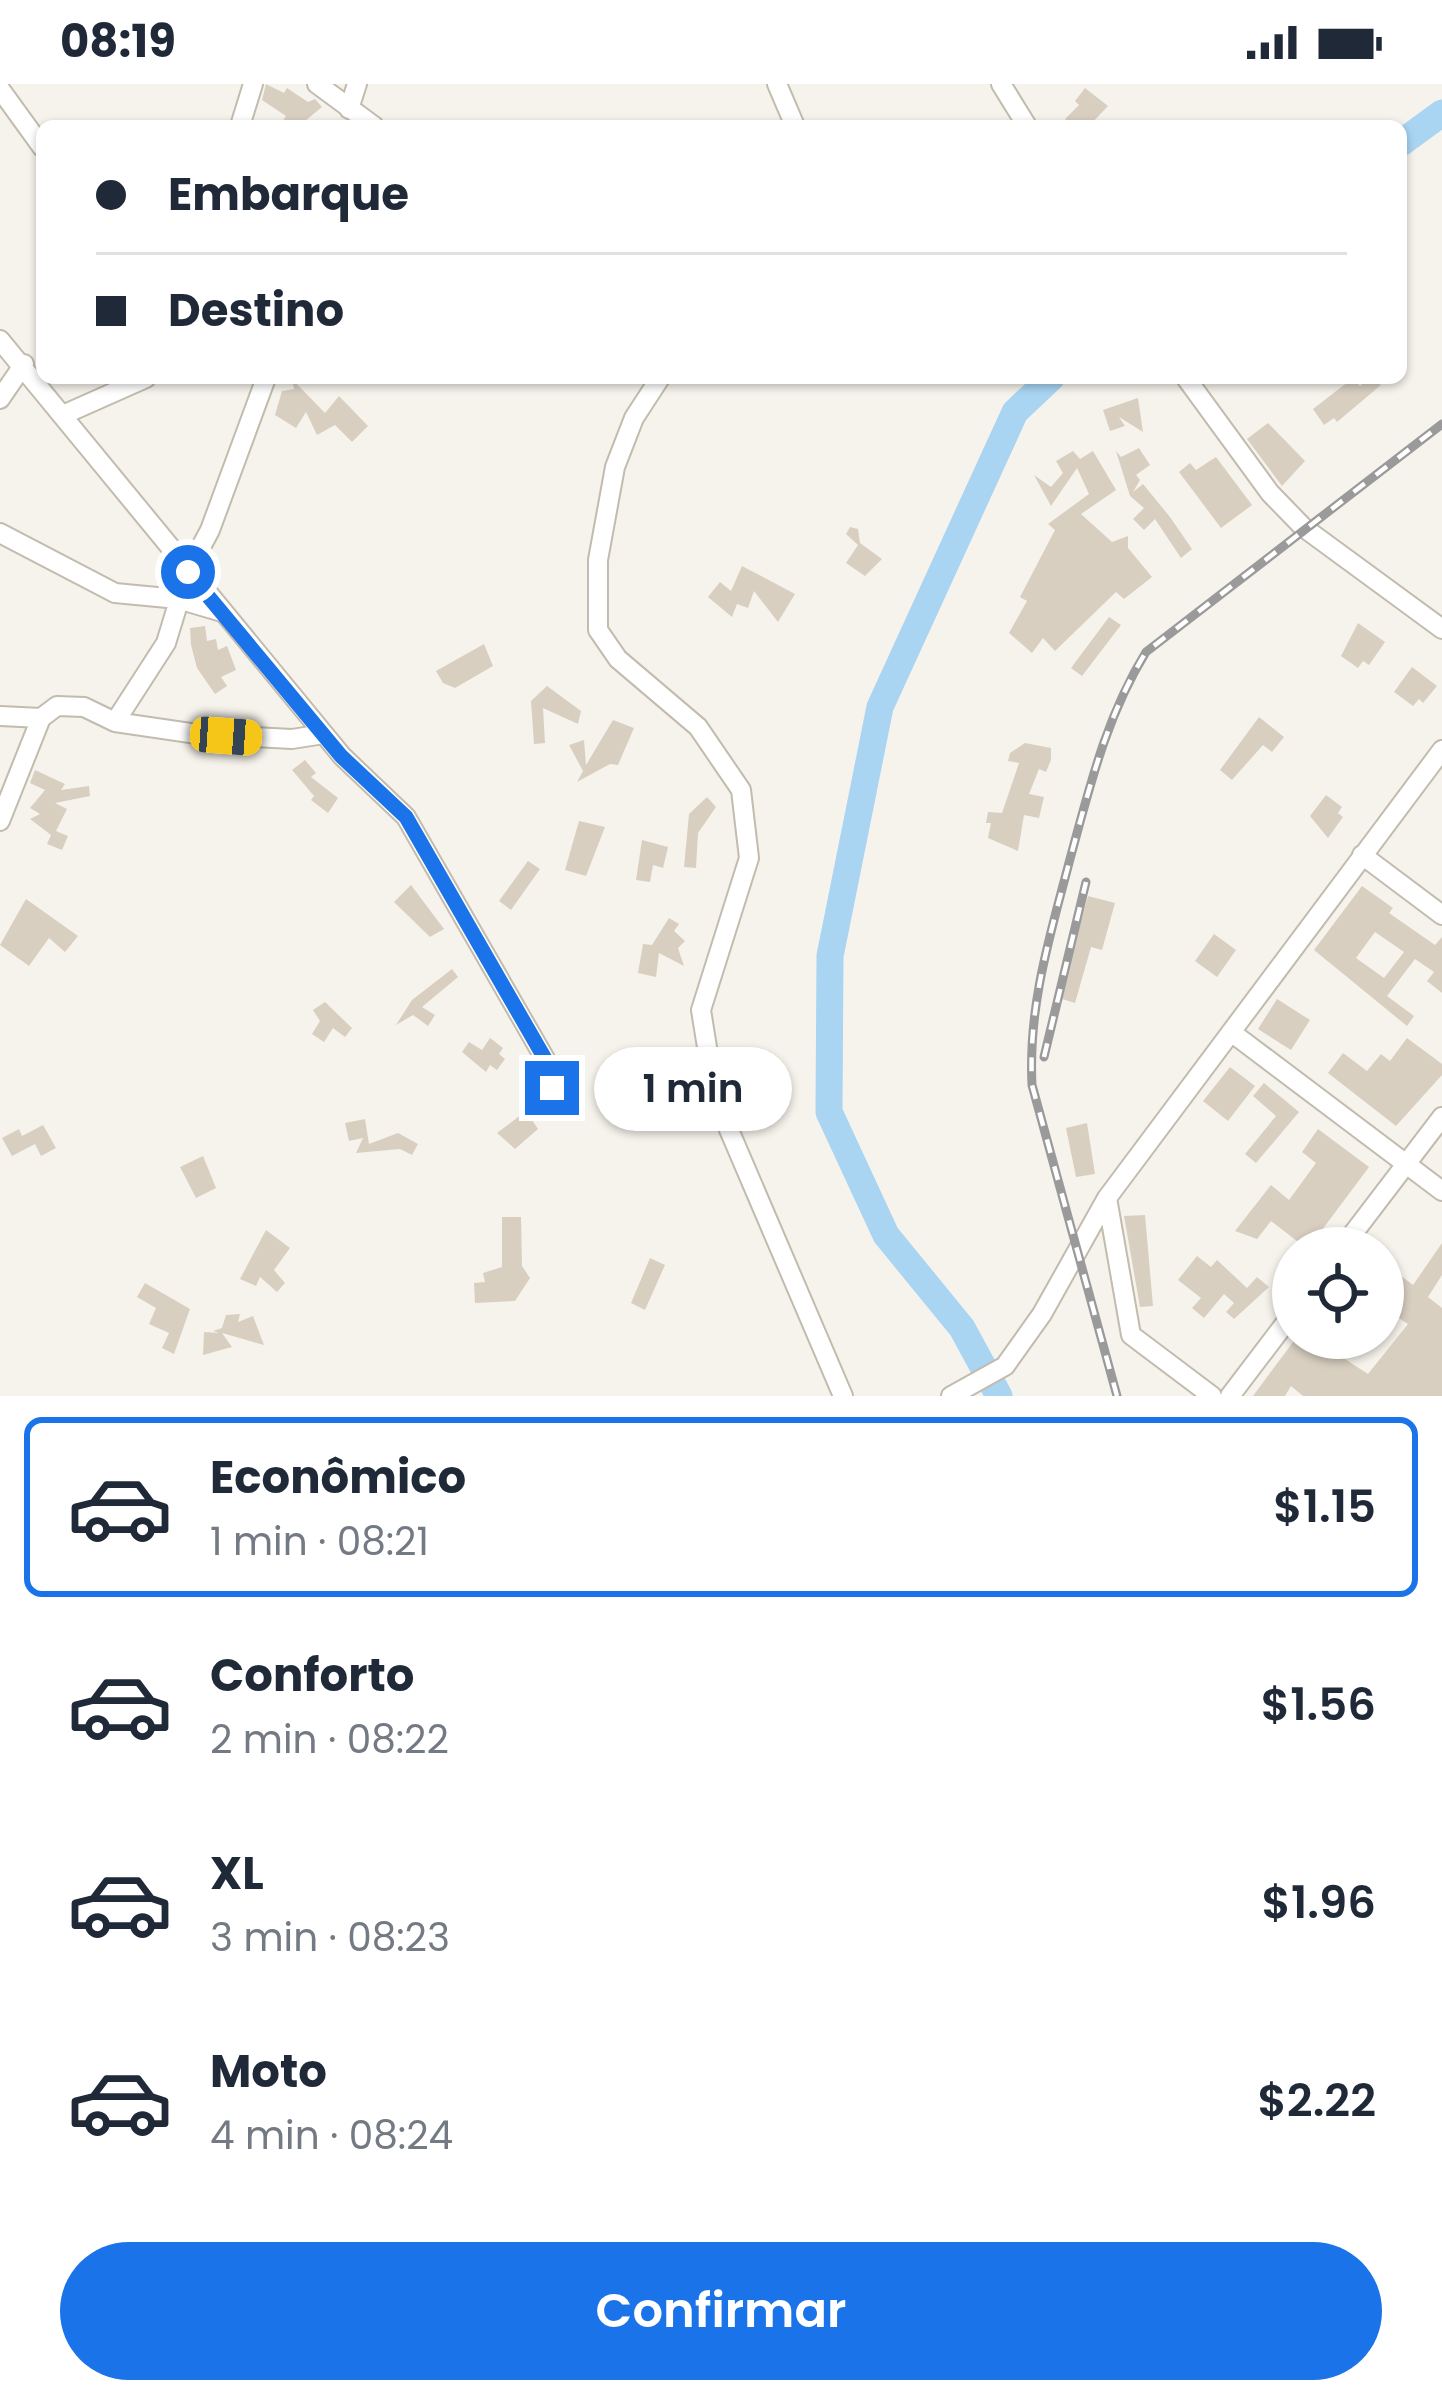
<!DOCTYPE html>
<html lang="pt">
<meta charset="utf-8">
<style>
body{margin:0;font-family:Poppins,sans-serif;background:#f6f6f7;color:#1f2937;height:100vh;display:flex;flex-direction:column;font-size:45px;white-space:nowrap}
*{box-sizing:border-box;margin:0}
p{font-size:39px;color:#747a83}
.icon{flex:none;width:66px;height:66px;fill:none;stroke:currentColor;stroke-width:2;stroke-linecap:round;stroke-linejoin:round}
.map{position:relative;height:1312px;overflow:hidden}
.drawer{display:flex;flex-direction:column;background:#fff;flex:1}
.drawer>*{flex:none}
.hud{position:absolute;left:36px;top:36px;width:1371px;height:264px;border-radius:18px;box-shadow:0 3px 9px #0004;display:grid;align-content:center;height:264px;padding:0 60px;background:#fff}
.controls{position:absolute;left:1272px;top:1143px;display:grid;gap:24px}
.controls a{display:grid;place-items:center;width:132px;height:132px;border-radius:50%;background:#fff;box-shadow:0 3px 9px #0004;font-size:60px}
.end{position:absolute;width:54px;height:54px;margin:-27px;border:15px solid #1a73e8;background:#fff;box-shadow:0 0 0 6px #fff}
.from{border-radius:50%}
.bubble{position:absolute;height:84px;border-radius:42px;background:#fff;box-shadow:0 3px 9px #0004;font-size:39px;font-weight:600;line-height:84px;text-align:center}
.car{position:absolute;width:36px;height:72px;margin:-36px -18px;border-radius:15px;box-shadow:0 0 9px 3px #0007;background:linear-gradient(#f5c518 24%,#345 0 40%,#f5c518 0 76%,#345 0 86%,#f5c518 0)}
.hud b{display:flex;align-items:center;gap:42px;height:114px;font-size:45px}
.hud b+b{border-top:3px solid #e0e1e3}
.hud i{width:30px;height:30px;background:#1f2937}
ul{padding:21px 0 0;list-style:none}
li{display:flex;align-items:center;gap:36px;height:180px;margin:0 24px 18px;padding:0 36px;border:6px solid transparent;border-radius:18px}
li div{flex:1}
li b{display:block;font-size:45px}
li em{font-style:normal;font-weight:600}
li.active{border-color:#1a73e8}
li>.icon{width:108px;height:108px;stroke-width:1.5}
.primary-button{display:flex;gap:24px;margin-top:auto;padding:24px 60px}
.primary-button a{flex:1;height:138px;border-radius:72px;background:#1a73e8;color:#fff;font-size:48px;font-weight:600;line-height:138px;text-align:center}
.status{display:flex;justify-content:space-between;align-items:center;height:84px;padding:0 60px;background:#fff;direction:ltr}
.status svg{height:33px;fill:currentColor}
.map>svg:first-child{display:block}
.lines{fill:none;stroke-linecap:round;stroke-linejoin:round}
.river{stroke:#a9d4f2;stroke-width:27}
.building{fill:#d8cfc1;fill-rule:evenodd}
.minor-casing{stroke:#c2bbae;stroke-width:22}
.minor{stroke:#fff;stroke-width:18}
.rail-casing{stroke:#9a9a9a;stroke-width:9}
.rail{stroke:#fff;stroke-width:4.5;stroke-dasharray:14;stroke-linecap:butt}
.route{stroke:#1a73e8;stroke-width:15}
</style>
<div class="status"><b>08:19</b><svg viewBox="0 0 49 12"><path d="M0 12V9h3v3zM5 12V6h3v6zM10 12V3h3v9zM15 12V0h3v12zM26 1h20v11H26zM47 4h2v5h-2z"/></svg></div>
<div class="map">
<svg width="1442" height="1312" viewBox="0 0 1442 1312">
<rect width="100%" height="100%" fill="#f6f3ec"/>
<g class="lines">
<!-- river -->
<path class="river" d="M 1401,59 L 1442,29
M 999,1312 L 962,1244 L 886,1151 L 829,1028 L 830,872 L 880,623 L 1015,328 L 1051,294"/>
</g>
<!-- building -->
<path class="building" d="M 266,0 L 284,9 L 287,4 L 308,18 L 315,15 L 322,23 L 299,42 L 289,42 L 282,38 L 286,32 L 262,16 Z
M 1085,4 L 1108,22 L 1089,42 L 1072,42 L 1065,35 L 1079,21 L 1075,17 Z
M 1353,294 L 1360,302 L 1368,294 L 1381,301 L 1337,338 L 1334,334 L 1324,341 L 1313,325 Z
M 292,295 L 325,329 L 339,312 L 368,342 L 352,358 L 335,341 L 317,351 L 306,328 L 296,344 L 275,331 L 282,307 L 294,305 Z
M 1138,314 L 1143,348 L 1119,333 L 1125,342 L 1110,347 L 1103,326 Z
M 1268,339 L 1305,377 L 1282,402 L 1247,355 Z
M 1139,364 L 1150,381 L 1136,391 L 1140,396 L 1133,408 L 1143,400 L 1170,433 L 1192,465 L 1181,474 L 1155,435 L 1144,446 L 1133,435 L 1144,424 L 1130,412 L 1116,367 L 1121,373 Z
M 1073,367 L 1080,375 L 1093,367 L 1116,406 L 1081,430 L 1112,458 L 1128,452 L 1128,464 L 1152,493 L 1124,515 L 1116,508 L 1055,567 L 1043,554 L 1032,569 L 1009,549 L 1027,517 L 1020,513 L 1055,446 L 1048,440 L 1089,410 L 1077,384 L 1051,422 L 1034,391 L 1051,403 L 1063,389 L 1056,377 Z
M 1216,373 L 1252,421 L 1221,444 L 1179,388 L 1190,379 L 1196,386 Z
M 850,443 L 858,445 L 860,459 L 882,475 L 865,492 L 846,479 L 858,461 L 846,450 Z
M 742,482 L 795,510 L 778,538 L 754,507 L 748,524 L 737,520 L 732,533 L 708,513 L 720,498 L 731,507 Z
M 1109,533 L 1121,541 L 1082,592 L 1071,584 Z
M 1358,539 L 1385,558 L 1369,581 L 1363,577 L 1358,584 L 1341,572 Z
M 205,542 L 207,557 L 216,555 L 218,566 L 227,562 L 236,586 L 221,593 L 227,602 L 215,610 L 197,584 L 191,561 L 190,544 Z
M 484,560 L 493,582 L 455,604 L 443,599 L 436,587 Z
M 1412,583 L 1437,602 L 1423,619 L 1419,615 L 1413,622 L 1394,608 Z
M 547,602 L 581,627 L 578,640 L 543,624 L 545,659 L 534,660 L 531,617 Z
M 1259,633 L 1284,653 L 1272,668 L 1263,661 L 1232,696 L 1220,686 Z
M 613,636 L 634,644 L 618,681 L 610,680 L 577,698 L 583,687 L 569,661 L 584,656 L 586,681 Z
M 1025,659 L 1051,664 L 1051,676 L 1046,688 L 1039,685 L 1029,710 L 1044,713 L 1039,734 L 1024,731 L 1018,767 L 988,754 L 991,739 L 986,739 L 988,728 L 1002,729 L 1019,679 L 1008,677 L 1010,669 Z
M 305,676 L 316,689 L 311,693 L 338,714 L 328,729 L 311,716 L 314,712 L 292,686 Z
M 35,686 L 65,700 L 61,706 L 89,702 L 90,712 L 55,719 L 67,725 L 56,747 L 68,752 L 62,766 L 47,760 L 51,751 L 30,735 L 40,730 L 30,724 L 45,706 L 30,699 Z
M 1326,711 L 1342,723 L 1338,729 L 1343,733 L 1328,754 L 1310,732 Z
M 707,713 L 716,723 L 698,749 L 696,784 L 684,783 L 689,730 Z
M 579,737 L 605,743 L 586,792 L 565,786 Z
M 642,756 L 668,763 L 663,784 L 653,781 L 650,798 L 636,796 Z
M 528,777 L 540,785 L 511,826 L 499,817 Z
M 411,801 L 444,845 L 430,853 L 394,818 Z
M 1362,802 L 1393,824 L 1389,829 L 1435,861 L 1442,853 L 1442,909 L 1427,897 L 1434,888 L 1415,875 L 1387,912 L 1414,932 L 1407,942 L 1314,866 ZM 1375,848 L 1404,868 L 1384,894 L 1356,874 Z
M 1088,812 L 1115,819 L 1102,866 L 1091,863 L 1075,919 L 1059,914 Z
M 26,815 L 78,852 L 65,868 L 49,854 L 29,882 L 0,861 Z
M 669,834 L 679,840 L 674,847 L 685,857 L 678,864 L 684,882 L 659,869 L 656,893 L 638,889 L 643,860 L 652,861 Z
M 1214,850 L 1236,866 L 1217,893 L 1195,877 Z
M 452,885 L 458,893 L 422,923 L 435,931 L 428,942 L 413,931 L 396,941 L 412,916 Z
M 1277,915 L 1310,936 L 1291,966 L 1258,945 Z
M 325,918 L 352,944 L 345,953 L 333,944 L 324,958 L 312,950 L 320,937 L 313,926 Z
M 490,954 L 503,964 L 499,970 L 505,975 L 497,986 L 490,981 L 486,988 L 462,968 L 469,958 L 482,966 Z
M 1407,954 L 1442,980 L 1442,991 L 1396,1042 L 1328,989 L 1343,969 L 1367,987 L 1381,970 L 1390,977 Z
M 1230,983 L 1255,1002 L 1228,1037 L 1203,1017 Z
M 1264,999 L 1299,1028 L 1256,1079 L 1245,1070 L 1276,1032 L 1253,1012 Z
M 526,1027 L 538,1045 L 515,1065 L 497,1049 Z
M 365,1035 L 369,1060 L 398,1049 L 418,1060 L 412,1071 L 400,1065 L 356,1069 L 363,1054 L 349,1057 L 345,1039 Z
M 1087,1039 L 1095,1090 L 1076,1093 L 1066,1044 Z
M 43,1041 L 56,1064 L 41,1072 L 35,1060 L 12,1072 L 2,1054 L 19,1045 L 22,1052 Z
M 1318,1045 L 1369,1083 L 1319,1150 L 1306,1164 L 1271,1137 L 1257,1155 L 1235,1147 L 1271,1101 L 1289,1116 L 1316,1079 L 1302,1068 Z
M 203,1072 L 216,1104 L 196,1114 L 180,1083 Z
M 1145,1131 L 1153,1222 L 1140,1223 L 1124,1132 Z
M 502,1133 L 521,1133 L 522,1182 L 530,1194 L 515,1217 L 475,1219 L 474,1199 L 485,1198 L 483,1189 L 502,1183 Z
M 266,1146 L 290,1164 L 274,1186 L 285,1199 L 277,1208 L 260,1193 L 256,1202 L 240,1195 Z
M 1442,1159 L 1442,1191 L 1428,1213 L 1442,1224 L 1442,1312 L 1303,1312 L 1291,1302 L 1285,1312 L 1253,1312 L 1296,1254 L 1322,1254 L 1319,1258 L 1368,1290 L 1408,1240 L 1383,1224 L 1383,1178 L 1413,1201 Z
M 1197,1172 L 1211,1183 L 1217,1176 L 1247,1204 L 1257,1193 L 1269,1203 L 1234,1235 L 1226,1228 L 1234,1219 L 1224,1210 L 1204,1234 L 1192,1224 L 1201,1214 L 1178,1196 Z
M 650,1174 L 665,1181 L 645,1226 L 631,1219 Z
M 145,1199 L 190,1225 L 174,1270 L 162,1264 L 169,1249 L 149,1240 L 156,1224 L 137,1213 Z
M 240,1230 L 238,1238 L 253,1232 L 264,1261 L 222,1249 L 232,1263 L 203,1271 L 204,1248 L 219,1249 L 213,1247 L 222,1244 L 226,1231 Z"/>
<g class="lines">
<defs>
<path id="minor" d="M 317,0 L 374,42
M 777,0 L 795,42
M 1001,0 L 1027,42
M 0,5 L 42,63
M 349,25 L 357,0
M 240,42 L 253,0
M 0,256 L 342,672 L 406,733 L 552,987 L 552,1004
M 660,294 L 634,334 L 615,383 L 598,476 L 598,546 L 618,575 L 698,643 L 741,706 L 749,774 L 701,926 L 715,1013 L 843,1312
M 1186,294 L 1270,409 L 1303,443 L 1442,545
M 0,315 L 24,280
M 65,330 L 146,294
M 0,449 L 115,509 L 178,515 L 222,528
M 0,632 L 41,634
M 115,638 L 166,559 L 188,487 L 210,446 L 266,294
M 0,737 L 41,634 L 57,622 L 84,623 L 115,638 L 197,650 L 292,655 L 324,650
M 1362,771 L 1442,831
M 1231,948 L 1442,1107
M 1107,1114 L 1131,1251 L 1212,1312
M 1342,1164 L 1442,1033
M 951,1312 L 1005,1282 L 1042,1230 L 1107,1114 L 1442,666
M 1230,1312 L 1293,1229"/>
</defs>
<!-- minor casing -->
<use href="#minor" class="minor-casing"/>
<!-- minor -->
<use href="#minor" class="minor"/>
<defs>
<path id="rail" d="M 1044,973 L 1086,798
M 1117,1312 L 1032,1001 C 1028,921 1050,852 1070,775 C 1090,702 1106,633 1146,568 L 1442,340"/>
</defs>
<!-- rail casing -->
<use href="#rail" class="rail-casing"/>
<!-- rail -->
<use href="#rail" class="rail"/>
</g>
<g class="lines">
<!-- route -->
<path class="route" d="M 188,488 L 341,672 L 406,733 L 552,987 L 552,1004"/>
</g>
</svg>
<div class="controls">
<a><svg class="icon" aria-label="locate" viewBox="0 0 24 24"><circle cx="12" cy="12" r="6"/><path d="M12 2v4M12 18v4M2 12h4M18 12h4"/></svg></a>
</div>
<i class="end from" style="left:188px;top:488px"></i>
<i class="end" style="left:552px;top:1004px"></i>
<div class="bubble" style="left:594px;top:963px;width:198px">1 min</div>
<i class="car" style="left:226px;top:652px;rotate:94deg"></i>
<div class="hud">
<b><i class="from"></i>Embarque</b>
<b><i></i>Destino</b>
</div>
</div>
<section class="drawer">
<ul>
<li class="active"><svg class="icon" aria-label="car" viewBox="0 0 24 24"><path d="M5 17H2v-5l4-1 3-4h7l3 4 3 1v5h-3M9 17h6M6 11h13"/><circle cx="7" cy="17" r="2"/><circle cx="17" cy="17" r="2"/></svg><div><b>Econômico</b><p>1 min · 08:21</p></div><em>$1.15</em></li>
<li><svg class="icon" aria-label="car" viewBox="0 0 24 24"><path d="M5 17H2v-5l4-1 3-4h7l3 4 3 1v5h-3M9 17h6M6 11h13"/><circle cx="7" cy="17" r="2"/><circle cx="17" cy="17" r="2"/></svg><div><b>Conforto</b><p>2 min · 08:22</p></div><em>$1.56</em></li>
<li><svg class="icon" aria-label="car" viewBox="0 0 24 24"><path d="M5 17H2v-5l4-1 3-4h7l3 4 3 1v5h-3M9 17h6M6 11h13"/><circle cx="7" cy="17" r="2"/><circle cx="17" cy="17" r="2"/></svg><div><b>XL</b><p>3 min · 08:23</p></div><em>$1.96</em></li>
<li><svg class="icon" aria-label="car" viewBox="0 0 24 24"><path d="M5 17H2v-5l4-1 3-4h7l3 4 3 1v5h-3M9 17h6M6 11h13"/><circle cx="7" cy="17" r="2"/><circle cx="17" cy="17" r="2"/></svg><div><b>Moto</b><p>4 min · 08:24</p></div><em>$2.22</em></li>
</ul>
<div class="primary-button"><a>Confirmar</a></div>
</section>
